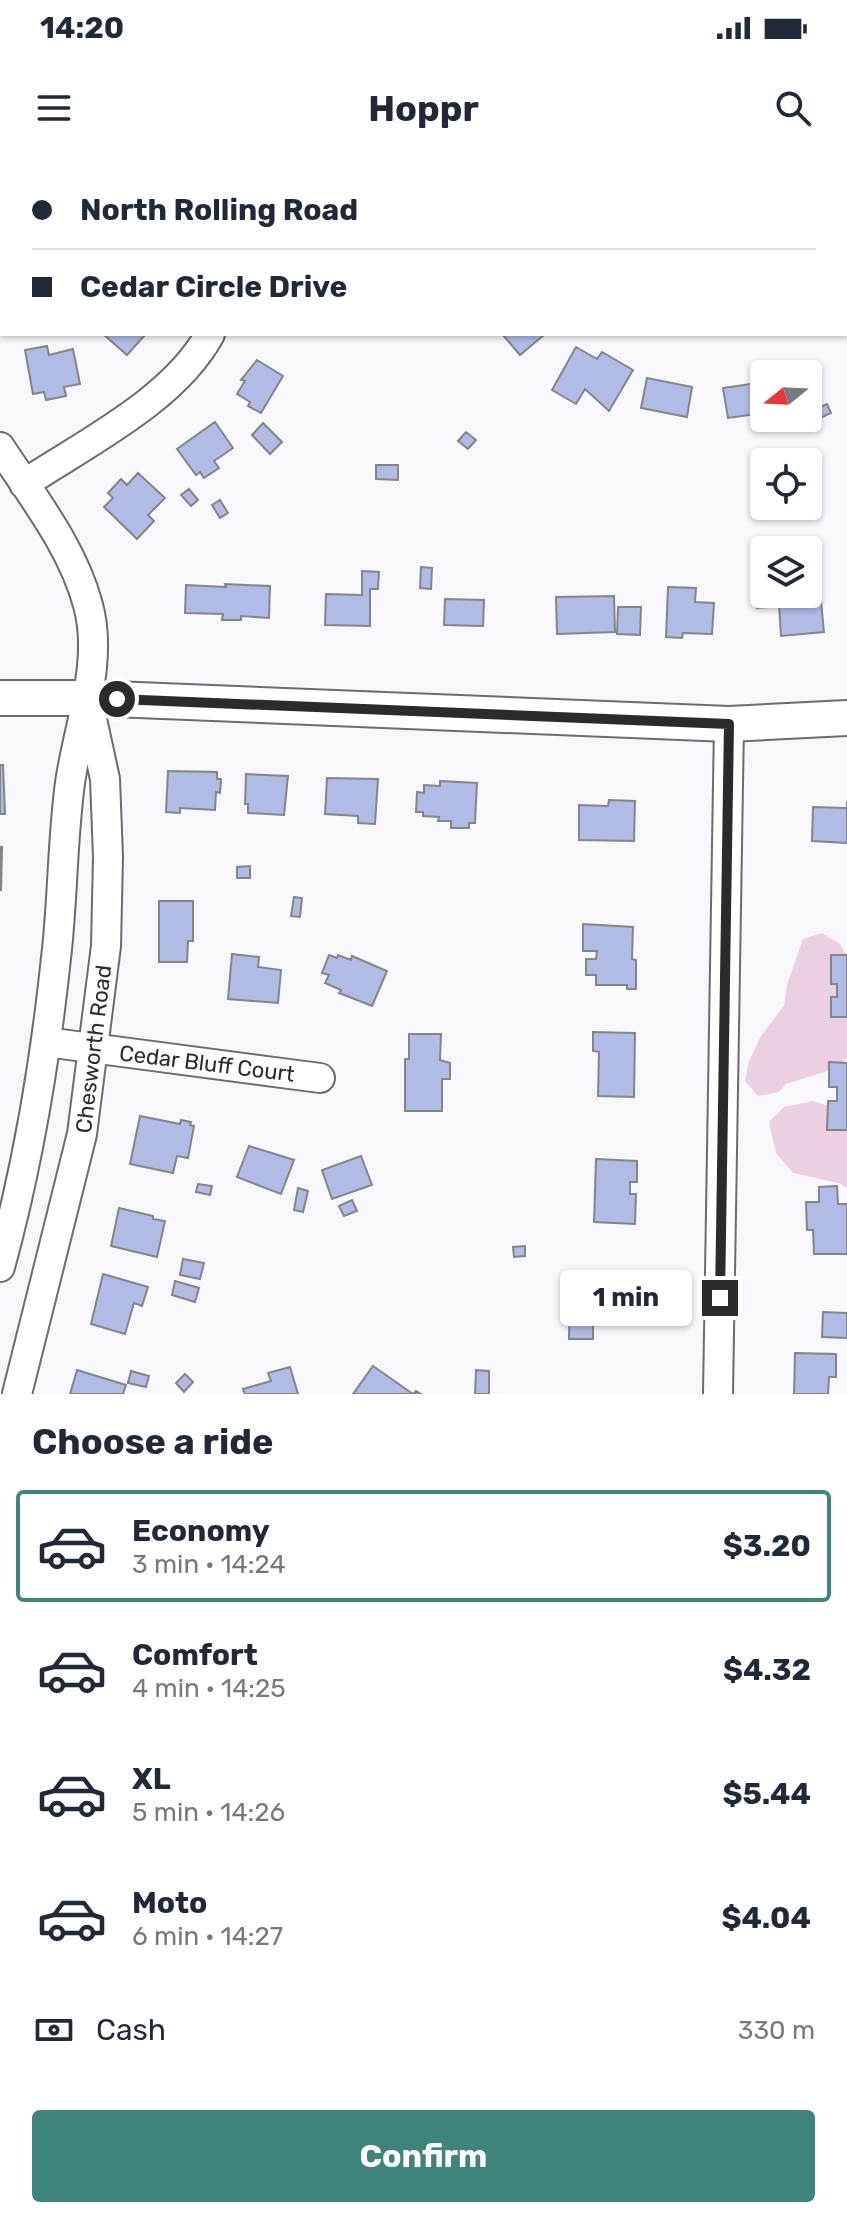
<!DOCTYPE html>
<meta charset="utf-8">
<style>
body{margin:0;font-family:Rubik,sans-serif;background:#f6f6f7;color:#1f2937;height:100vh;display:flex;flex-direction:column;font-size:30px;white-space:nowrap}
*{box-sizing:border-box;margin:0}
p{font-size:26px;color:#747a83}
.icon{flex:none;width:44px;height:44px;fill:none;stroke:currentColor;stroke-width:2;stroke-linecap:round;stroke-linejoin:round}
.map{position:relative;height:1234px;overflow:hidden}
.details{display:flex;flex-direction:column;background:#fff;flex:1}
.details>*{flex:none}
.hud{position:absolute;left:0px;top:0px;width:848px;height:176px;box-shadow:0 2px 6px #0004;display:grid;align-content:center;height:176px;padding:0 32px;background:#fff}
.needle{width:52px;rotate:252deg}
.tools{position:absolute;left:750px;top:200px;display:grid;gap:16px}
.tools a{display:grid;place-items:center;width:72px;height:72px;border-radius:8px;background:#fff;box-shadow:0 2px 6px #0004;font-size:40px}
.end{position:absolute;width:36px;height:36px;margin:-18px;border:10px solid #2b2b2c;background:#fff;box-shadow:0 0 0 4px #fff}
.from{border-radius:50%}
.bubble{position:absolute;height:56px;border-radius:8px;background:#fff;box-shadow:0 2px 6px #0004;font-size:26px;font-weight:700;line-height:56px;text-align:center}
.hud b{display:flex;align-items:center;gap:28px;height:76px;font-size:30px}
.hud b+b{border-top:2px solid #e0e1e3}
.hud i{width:20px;height:20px;background:#1f2937}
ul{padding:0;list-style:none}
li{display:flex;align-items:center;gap:24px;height:112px;margin:0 16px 12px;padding:0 16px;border:4px solid transparent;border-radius:8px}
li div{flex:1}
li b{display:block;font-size:30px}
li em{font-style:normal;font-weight:700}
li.active{border-color:#3e847b}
li>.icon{width:72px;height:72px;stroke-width:1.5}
h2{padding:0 32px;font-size:36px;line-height:96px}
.pay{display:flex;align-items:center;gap:20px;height:88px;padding:0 32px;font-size:30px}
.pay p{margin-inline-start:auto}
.button{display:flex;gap:16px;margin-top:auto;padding:16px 32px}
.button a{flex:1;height:92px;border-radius:8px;background:#3e847b;color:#fff;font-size:32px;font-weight:700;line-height:92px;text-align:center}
.status{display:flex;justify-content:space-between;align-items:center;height:56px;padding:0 40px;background:#fff;direction:ltr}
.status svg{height:22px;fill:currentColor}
header{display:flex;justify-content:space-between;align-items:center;height:104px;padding:0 32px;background:#fff;font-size:36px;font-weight:700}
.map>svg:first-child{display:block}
.green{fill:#eccfe0}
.building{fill:#b0bbe6;stroke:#848588;stroke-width:2}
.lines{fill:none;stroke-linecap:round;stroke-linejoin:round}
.minor-casing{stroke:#6c6b6f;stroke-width:32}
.major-casing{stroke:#6c6b6f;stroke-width:38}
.minor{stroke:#fff;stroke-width:28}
.major{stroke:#fff;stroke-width:34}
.route{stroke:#2b2b2c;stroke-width:10}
.labels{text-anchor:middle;stroke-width:7;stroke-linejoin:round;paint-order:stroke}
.street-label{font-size:22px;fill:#2b2b2c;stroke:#fff}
</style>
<div class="status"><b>14:20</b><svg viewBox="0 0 49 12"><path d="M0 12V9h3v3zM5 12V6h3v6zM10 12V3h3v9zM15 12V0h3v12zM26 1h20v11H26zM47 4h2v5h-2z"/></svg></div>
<header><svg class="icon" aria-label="menu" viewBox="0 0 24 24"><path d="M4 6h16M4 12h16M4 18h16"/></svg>Hoppr<svg class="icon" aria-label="search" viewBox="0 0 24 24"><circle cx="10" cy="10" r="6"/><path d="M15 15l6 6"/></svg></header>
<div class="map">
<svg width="847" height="1234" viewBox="0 0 847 1234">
<rect width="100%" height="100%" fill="#f8f7fb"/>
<!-- green -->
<path class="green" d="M 822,773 L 840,784 L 847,796 L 847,898 L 834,909 L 786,924 L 779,932 L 758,936 L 745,921 L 749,901 L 761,876 L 784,846 L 787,825 L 803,779 Z
M 813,941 L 847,952 L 847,1028 L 839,1023 L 793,1013 L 776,993 L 769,962 L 784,947 Z"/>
<!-- building -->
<path class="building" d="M 70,0 L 125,0 L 126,2 L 68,2 Z
M 250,0 L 285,0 L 286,2 L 251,2 Z
M 429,0 L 467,0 L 468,1 L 429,2 Z
M 586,0 L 620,0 L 621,2 L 587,2 Z
M 2,112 L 2,143 L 0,144 L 0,113 Z
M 103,174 L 143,174 L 144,176 L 127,195 Z
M 502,174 L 543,174 L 544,175 L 520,195 Z
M 47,186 L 49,195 L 73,189 L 80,224 L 64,227 L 66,236 L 46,240 L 44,232 L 33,234 L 25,190 Z
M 576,187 L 597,199 L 602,192 L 633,210 L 609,251 L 585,229 L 576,244 L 552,230 Z
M 257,200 L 283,216 L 261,253 L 248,246 L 250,242 L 237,234 L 245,221 L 241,220 Z
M 647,218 L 692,227 L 687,257 L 641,248 Z
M 764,222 L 764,253 L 728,258 L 723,228 Z
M 827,244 L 831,253 L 816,260 L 812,251 Z
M 215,262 L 233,288 L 214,301 L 219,308 L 204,318 L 200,312 L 196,315 L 177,289 Z
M 263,263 L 282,282 L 270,294 L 252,275 Z
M 466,272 L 476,280 L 468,289 L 458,281 Z
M 376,305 L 398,305 L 398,320 L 376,319 Z
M 138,313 L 165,338 L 148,355 L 154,361 L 137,379 L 104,347 L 113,338 L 108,333 L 121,319 L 127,325 Z
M 189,329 L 198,340 L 191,346 L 181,335 Z
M 220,340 L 228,353 L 220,358 L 212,345 Z
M 421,407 L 432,408 L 431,429 L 420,428 Z
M 362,411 L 379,412 L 378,429 L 370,429 L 370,466 L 325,465 L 326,434 L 362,435 Z
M 225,424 L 270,426 L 269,458 L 241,456 L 241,460 L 222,460 L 223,454 L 185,453 L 186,425 L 226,427 Z
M 668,427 L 696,428 L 695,442 L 714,443 L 712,474 L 683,473 L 682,478 L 666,477 Z
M 757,434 L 767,434 L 768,447 L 757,448 Z
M 614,436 L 615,472 L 557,474 L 556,437 Z
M 445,439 L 484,440 L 483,466 L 444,465 Z
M 821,441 L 824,472 L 781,476 L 779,445 Z
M 618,447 L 641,447 L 640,475 L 617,474 Z
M 0,605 L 3,605 L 5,654 L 0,654 Z
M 168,611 L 217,612 L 217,619 L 221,619 L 220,633 L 216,632 L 215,650 L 180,648 L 180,653 L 166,652 Z
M 246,614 L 288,616 L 284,655 L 248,653 L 248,644 L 245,644 Z
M 327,618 L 378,619 L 375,664 L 358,663 L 358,656 L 325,654 Z
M 440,621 L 477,623 L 475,663 L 469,663 L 469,668 L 451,668 L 451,661 L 438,661 L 439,657 L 423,656 L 423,652 L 416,652 L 417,632 L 424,633 L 424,625 L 440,626 Z
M 609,640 L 635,641 L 634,681 L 579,680 L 579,645 L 608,646 Z
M 847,641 L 847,683 L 812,681 L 813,647 L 847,648 Z
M 0,687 L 2,687 L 1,730 L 0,730 Z
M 250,706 L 250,718 L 237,718 L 237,707 Z
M 294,737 L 302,738 L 300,757 L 291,756 Z
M 159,741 L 193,741 L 193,781 L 188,781 L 187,802 L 159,802 Z
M 583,764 L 633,767 L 632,799 L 636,800 L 636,829 L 627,829 L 627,825 L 596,825 L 596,815 L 586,815 L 586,799 L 596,799 L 597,791 L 583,791 Z
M 232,794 L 259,797 L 258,807 L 281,810 L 278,843 L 228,839 Z
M 329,795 L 337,798 L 338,795 L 351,800 L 352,796 L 387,811 L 372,846 L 339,833 L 341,830 L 325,823 L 329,815 L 322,813 Z
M 831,795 L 847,795 L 847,857 L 831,857 L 831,837 L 837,837 L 837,824 L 831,824 Z
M 593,872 L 635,873 L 634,937 L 598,936 L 599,892 L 593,891 Z
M 409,874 L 441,874 L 440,900 L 450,903 L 450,919 L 442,919 L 442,951 L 405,951 L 405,899 L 409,899 Z
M 829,902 L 847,903 L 847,970 L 827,970 L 828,941 L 837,941 L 837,927 L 829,927 Z
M 140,956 L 180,964 L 181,960 L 191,962 L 190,965 L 194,966 L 188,998 L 177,996 L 173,1013 L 130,1004 Z
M 249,986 L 294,1000 L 281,1034 L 237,1017 Z
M 361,996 L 372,1025 L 332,1039 L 322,1010 Z
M 596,999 L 637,1001 L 637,1022 L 630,1022 L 630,1034 L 636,1034 L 635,1064 L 594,1062 Z
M 198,1024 L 212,1026 L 210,1035 L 196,1032 Z
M 837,1026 L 838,1044 L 847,1044 L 847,1094 L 814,1094 L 813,1070 L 807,1070 L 806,1042 L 819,1042 L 819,1027 Z
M 298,1028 L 308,1031 L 303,1052 L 294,1050 Z
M 352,1040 L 357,1051 L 344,1056 L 339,1046 Z
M 119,1048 L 153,1056 L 153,1059 L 165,1061 L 157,1097 L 111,1086 Z
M 525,1086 L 525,1096 L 514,1097 L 513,1087 Z
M 183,1099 L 204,1103 L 200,1119 L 180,1115 Z
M 103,1114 L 148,1127 L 142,1146 L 134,1143 L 125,1174 L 91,1164 Z
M 175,1121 L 199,1128 L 195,1142 L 172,1135 Z
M 570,1122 L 631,1123 L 630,1162 L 593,1161 L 593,1179 L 569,1179 Z
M 823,1152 L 847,1153 L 847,1178 L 822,1177 Z
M 795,1193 L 836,1194 L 836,1217 L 829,1217 L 828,1234 L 794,1234 Z
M 373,1206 L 413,1234 L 416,1231 L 421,1234 L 353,1234 Z
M 290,1207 L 298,1234 L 245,1234 L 243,1229 L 271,1221 L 268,1213 Z
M 77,1210 L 126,1225 L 123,1234 L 70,1234 Z
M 476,1210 L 489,1211 L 489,1234 L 475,1234 Z
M 131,1211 L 149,1216 L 146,1227 L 128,1223 Z
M 185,1214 L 193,1222 L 184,1232 L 176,1223 Z"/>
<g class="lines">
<defs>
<path id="minor" d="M 190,0 L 191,2
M 529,0 L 530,2
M 846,130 L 847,130
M 0,287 C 32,336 73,388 88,445 C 104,503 78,566 70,623 C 62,682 63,740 56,798 C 45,903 28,1005 0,1107
M 24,324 C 86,283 174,240 210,174
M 46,882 L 320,918
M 17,1234 L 82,974 L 106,786 L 108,697 L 105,619 L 90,550
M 718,1234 L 729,564"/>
<path id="major" d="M 0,538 L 88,538 L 729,564 L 847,558"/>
</defs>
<!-- minor casing -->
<use href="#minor" class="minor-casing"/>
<!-- major casing -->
<use href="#major" class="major-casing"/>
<!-- minor -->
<use href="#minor" class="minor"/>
<!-- major -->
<use href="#major" class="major"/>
</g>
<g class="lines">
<!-- route -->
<path class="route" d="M 117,539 L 729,564 L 720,1138"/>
</g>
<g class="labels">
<!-- street labels -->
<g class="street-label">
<text transform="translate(93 889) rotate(-83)" y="8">Chesworth Road</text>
<text transform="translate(207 903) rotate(7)" y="8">Cedar Bluff Court</text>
</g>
</g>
</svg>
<div class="tools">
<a><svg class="needle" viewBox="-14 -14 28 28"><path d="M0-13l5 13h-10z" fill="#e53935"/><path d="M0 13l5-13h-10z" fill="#747a83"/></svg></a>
<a><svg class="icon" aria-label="locate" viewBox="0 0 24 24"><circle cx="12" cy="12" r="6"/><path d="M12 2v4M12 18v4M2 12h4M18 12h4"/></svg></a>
<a><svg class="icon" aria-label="layers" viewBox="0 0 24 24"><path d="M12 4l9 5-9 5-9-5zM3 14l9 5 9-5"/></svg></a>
</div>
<i class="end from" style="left:117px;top:539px"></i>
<i class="end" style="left:720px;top:1138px"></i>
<div class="bubble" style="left:560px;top:1110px;width:132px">1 min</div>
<div class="hud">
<b><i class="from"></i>North Rolling Road</b>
<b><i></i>Cedar Circle Drive</b>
</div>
</div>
<section class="details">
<h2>Choose a ride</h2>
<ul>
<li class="active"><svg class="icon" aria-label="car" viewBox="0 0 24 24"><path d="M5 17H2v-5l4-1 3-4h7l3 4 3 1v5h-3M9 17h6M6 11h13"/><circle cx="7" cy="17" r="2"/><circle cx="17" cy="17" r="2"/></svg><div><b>Economy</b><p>3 min · 14:24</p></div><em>$3.20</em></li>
<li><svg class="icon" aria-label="car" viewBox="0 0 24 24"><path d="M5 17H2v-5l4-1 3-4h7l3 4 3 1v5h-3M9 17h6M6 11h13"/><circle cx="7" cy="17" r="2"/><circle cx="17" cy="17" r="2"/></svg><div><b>Comfort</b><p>4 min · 14:25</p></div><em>$4.32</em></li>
<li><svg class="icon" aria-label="car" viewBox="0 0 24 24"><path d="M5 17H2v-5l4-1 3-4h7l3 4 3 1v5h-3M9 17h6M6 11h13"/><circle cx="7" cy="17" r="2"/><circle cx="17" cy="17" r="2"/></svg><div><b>XL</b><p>5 min · 14:26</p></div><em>$5.44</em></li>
<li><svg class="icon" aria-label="car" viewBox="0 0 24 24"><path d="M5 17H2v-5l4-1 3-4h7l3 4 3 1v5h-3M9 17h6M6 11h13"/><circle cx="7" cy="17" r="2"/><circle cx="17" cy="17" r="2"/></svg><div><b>Moto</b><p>6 min · 14:27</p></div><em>$4.04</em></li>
</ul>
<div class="pay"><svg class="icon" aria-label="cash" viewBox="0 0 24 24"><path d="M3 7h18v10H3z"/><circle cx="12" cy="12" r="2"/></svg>Cash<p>330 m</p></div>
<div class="button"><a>Confirm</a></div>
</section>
